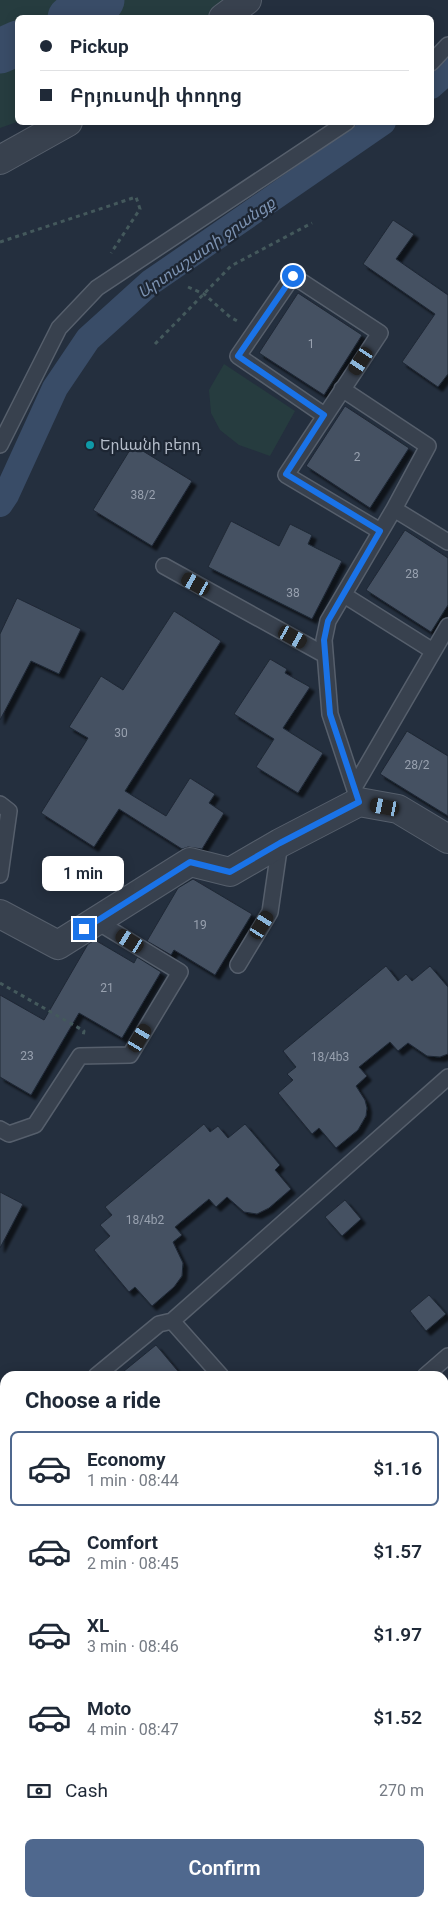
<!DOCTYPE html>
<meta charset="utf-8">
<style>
body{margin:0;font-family:Roboto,"Noto Sans Armenian",sans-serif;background:#f6f6f7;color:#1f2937;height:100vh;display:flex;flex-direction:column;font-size:19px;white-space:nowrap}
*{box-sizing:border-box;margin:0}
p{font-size:16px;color:#747a83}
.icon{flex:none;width:28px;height:28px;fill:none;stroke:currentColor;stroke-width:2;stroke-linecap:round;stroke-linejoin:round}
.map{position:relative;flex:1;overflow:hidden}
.details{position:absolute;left:0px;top:1371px;width:449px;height:536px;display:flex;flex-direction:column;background:#fff;border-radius:15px 15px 0 0;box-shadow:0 2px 12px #0003}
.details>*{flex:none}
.guide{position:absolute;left:15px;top:15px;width:419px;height:110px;border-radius:8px;box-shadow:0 2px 12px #0003;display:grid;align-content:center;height:110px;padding:0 25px;background:#fff}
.end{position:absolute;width:22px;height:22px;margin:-11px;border:6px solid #1a73e8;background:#fff;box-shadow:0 0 0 2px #fff}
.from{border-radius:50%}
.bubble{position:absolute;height:35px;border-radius:8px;background:#fff;box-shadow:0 2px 12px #0003;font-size:16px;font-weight:600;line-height:35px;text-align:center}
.car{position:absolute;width:15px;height:30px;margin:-15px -8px;border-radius:6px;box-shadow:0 0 4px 1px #0007;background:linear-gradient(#222 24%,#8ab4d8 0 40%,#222 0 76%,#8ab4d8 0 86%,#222 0)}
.guide b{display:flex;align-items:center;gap:18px;height:48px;font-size:19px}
.guide b+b{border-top:1px solid #e0e1e3}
.guide i{width:12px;height:12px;background:#1f2937}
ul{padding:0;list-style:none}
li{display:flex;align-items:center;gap:15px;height:75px;margin:0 10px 8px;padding:0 15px;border:2px solid transparent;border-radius:8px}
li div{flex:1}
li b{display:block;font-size:19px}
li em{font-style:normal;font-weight:600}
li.selected{border-color:#4f688e}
li>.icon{width:45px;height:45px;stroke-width:1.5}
h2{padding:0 25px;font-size:22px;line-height:60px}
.pay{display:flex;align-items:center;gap:12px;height:55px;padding:0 25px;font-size:19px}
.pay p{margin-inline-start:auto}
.button{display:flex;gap:10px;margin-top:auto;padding:10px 25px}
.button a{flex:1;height:58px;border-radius:8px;background:#4f688e;color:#fff;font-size:20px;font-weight:600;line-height:58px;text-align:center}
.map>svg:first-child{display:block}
.green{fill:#263c3f}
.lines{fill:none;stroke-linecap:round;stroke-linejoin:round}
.canal{stroke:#394c67;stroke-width:26}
.river{stroke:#394c67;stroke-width:45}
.building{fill:#455162;stroke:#1f2835;filter:url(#shadow)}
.service-casing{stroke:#565f6c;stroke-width:18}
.minor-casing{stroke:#565f6c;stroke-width:30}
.primary-casing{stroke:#414a57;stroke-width:30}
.path{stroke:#44595c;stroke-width:3;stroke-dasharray:4 4;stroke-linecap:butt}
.service{stroke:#38414e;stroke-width:15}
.minor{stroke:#38414e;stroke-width:28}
.primary{stroke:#56606e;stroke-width:28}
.route{stroke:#1a73e8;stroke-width:6}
.culture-dot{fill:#0f9aa8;stroke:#1d2633;stroke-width:2}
.labels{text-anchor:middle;stroke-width:4.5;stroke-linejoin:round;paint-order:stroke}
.number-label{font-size:12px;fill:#98a1af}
.poi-label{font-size:15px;fill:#b4bcc9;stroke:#1d2633;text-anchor:start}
.water-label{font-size:16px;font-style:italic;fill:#7c92b1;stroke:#1d2633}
</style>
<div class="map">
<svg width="448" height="1907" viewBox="0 0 448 1907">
<defs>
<filter id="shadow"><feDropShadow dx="4.5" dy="4.5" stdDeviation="1" flood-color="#0009"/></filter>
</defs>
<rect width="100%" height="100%" fill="#242f3e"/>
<!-- green -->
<path class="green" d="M 0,0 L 233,0 L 209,17 L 18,18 L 17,122 L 0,128 Z
M 224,364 L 295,411 L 270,456 L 239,445 L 220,430 L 211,413 L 209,390 Z"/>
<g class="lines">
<!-- canal -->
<path class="canal" d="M 431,86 L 448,71
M 0,504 L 6,495 L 55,388 L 88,339 L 151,282 L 383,122"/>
<!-- river -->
<path class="river" d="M 70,18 L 102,0
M 0,51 L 18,43"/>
</g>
<!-- building -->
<path class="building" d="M 393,220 L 414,234 L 396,259 L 448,295 L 448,374 L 438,387 L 402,362 L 435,314 L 363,264 Z
M 298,293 L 362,335 L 324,395 L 259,353 Z
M 345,406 L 409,448 L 370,508 L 306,466 Z
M 133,445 L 192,481 L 152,546 L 93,510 Z
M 231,521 L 279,546 L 290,524 L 312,535 L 308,544 L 342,561 L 312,619 L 208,567 Z
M 405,530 L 448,558 L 448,605 L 431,632 L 366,590 Z
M 17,598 L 81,629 L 59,674 L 31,661 L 0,720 L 0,634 Z
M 174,611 L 221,641 L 125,791 L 166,816 L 190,778 L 215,794 L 209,803 L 224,813 L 202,849 L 188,847 L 182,849 L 119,809 L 94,847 L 41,813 L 88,738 L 69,727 L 101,676 L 123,690 Z
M 270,659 L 287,669 L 285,673 L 310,687 L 283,728 L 323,753 L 298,793 L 256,767 L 274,739 L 234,714 Z
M 407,731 L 448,756 L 448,816 L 380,774 Z
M 193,879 L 252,914 L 215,975 L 174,950 L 171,955 L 147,941 L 178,888 Z
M 95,940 L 134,963 L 137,957 L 161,972 L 122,1038 L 79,1013 L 31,1095 L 0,1077 L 0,995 L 44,1020 L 88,944 Z
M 386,966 L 398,981 L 406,974 L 412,981 L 430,966 L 448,987 L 448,1054 L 440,1057 L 427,1056 L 408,1043 L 398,1051 L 390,1042 L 359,1067 L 367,1076 L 356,1086 L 365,1100 L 367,1108 L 366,1116 L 358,1130 L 336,1148 L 319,1128 L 312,1134 L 278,1093 L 293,1080 L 287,1074 L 296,1067 L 283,1051 Z
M 204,1124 L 210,1132 L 218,1126 L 228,1138 L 245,1124 L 280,1165 L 275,1170 L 291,1189 L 269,1208 L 257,1214 L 244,1212 L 227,1197 L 216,1207 L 209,1199 L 175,1227 L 182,1235 L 173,1242 L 183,1263 L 182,1276 L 174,1287 L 152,1306 L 135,1287 L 129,1292 L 94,1250 L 110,1236 L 100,1225 L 112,1215 L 105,1207 Z
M 0,1192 L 23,1204 L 0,1248 Z
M 345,1200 L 361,1219 L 342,1236 L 325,1217 Z
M 429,1295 L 446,1314 L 426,1331 L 410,1311 Z
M 156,1345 L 182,1376 L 118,1376 Z"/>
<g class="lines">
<defs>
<path id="service" d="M 431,63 L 448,45
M 342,389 L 428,446 L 394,509
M 324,415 L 238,356 L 293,276 L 380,333 L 286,475 L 380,531
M 0,445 L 59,328 L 97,288 L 347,122
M 164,566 L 325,655
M 344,595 L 433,651
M 355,786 L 448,626
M 359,802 L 330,714 L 324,640 L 328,621 L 394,509 L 448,542
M 0,804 L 9,811 L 0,875
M 238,965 L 270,912 L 280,843
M 0,1129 L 9,1134 L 35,1125 L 80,1056 L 130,1055 L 180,972 L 96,921
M 172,1321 L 221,1376
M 96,1376 L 159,1324 L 172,1321 L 448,1077
M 425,1376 L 448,1356
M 444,1640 L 448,1645
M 0,1901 L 5,1894"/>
<path id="minor" d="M 223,18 L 247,0
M 0,160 L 68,122
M 0,914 L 58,945 L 190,862 L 230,872 L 280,843 L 359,802 L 398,809 L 448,839
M 0,1505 L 5,1513
M 444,1781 L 448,1783"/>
<path id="primary" d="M 431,1907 L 437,1902"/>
</defs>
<!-- service casing -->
<use href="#service" class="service-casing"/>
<!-- minor casing -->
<use href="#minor" class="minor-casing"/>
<!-- primary casing -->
<use href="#primary" class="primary-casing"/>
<!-- path -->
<path class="path" d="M 0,242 L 136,197 L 140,209 L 111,253
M 188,287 L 204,294 L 230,317 L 239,322
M 155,344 L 231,266 L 312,223
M 0,983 L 84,1031 L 83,1036"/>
<!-- service -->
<use href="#service" class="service"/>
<!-- minor -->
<use href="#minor" class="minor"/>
<!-- primary -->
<use href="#primary" class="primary"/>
</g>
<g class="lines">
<!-- route -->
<path class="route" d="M 84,929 L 190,862 L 230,872 L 280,843 L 359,802 L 330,714 L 324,640 L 328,621 L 380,531 L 286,474 L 324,415 L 238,356 L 293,276"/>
</g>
<!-- markers -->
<circle class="culture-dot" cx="90" cy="445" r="5"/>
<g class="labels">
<!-- number labels -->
<g class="number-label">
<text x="311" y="348">1</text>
<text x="357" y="461">2</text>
<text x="143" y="499">38/2</text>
<text x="412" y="578">28</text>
<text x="293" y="597">38</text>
<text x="121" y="737">30</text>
<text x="417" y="769">28/2</text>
<text x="200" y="929">19</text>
<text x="107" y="992">21</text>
<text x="27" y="1060">23</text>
<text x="330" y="1061">18/4b3</text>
<text x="145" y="1224">18/4b2</text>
</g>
<!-- poi labels -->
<g class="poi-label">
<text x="100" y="450">Երևանի բերդ</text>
</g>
<!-- water labels -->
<g class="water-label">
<text transform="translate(206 247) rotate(-35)" y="6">Արտաշատի ջրանցք</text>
</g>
</g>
</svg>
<i class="end from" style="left:293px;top:276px"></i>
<i class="end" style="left:84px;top:929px"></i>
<div class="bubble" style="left:42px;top:856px;width:82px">1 min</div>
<i class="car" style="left:361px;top:361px;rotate:214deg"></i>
<i class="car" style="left:196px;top:584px;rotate:299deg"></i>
<i class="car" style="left:293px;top:637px;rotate:119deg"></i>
<i class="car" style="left:385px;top:807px;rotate:281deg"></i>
<i class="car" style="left:262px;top:925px;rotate:32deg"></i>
<i class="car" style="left:130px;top:941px;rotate:302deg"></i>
<i class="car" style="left:140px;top:1038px;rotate:31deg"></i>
<div class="guide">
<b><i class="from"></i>Pickup</b>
<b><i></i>Բրյուսովի փողոց</b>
</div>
<section class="details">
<h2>Choose a ride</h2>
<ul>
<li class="selected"><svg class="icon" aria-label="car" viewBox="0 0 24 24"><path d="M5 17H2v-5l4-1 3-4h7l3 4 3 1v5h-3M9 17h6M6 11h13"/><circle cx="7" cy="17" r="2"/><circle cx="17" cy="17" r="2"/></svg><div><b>Economy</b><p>1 min · 08:44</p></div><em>$1.16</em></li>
<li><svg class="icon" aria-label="car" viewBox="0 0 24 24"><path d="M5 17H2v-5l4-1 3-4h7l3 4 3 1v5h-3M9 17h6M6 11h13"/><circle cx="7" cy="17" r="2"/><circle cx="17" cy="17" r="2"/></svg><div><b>Comfort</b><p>2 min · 08:45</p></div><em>$1.57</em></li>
<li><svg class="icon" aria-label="car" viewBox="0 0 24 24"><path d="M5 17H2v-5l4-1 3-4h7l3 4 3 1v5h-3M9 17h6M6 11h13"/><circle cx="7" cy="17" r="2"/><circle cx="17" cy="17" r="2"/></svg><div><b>XL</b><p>3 min · 08:46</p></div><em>$1.97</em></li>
<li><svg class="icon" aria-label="car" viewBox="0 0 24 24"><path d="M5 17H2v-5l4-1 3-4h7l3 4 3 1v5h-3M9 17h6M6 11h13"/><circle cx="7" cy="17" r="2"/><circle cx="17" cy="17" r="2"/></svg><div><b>Moto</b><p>4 min · 08:47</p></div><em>$1.52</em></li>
</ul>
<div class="pay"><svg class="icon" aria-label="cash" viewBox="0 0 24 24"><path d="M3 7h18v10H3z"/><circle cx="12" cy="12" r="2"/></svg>Cash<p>270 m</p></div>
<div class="button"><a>Confirm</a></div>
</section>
</div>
